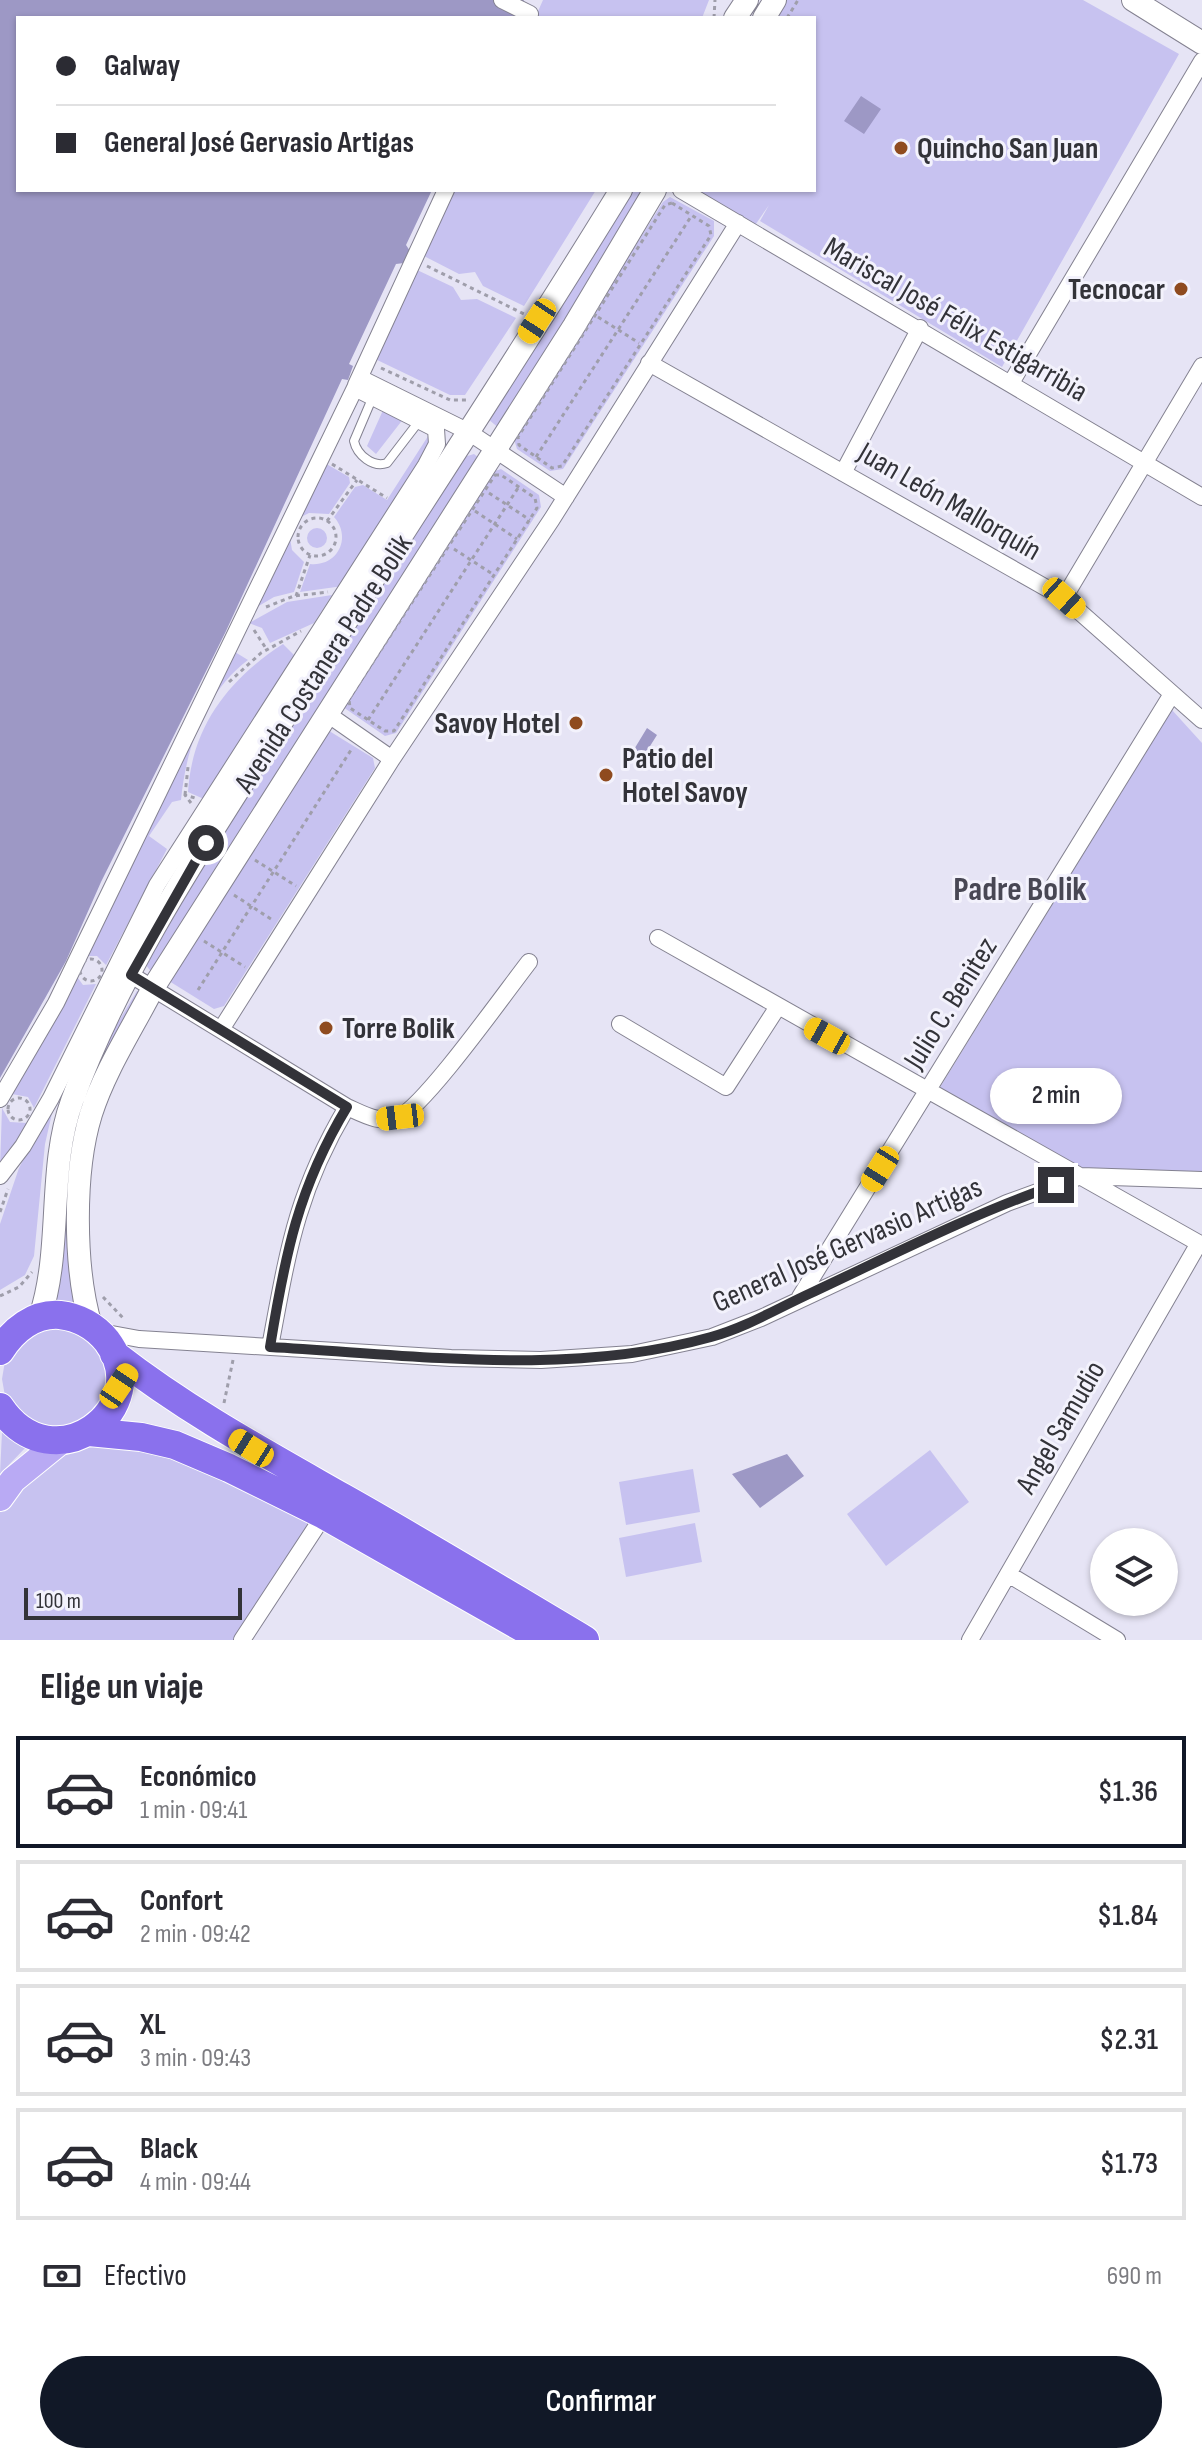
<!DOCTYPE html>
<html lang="es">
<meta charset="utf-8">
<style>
body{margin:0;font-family:"Sofia Sans Condensed",sans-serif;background:#f7f7f7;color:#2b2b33;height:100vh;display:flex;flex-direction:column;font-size:30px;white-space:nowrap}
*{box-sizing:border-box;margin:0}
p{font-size:26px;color:#7c7c81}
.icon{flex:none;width:44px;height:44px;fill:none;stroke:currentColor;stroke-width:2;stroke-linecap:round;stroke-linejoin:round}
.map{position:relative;height:1640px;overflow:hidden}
.sheet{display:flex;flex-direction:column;background:#fff;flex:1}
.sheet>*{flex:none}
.banner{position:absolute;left:16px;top:16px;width:800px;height:176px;border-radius:0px;box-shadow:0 2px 6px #0004;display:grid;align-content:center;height:176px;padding:0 40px;background:#fff}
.tools{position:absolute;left:1090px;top:1528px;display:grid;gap:16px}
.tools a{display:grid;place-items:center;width:88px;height:88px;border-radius:50%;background:#fff;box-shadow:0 2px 6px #0004;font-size:40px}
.scale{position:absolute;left:24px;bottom:20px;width:218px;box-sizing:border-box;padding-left:8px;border:4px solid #333339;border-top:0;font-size:22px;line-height:28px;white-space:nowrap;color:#333339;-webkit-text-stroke:6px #f3f2fc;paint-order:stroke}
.end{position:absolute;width:36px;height:36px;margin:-18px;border:10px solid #333339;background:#fff;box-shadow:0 0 0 4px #fff}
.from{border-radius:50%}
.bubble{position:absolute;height:56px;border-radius:28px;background:#fff;box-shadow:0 2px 6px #0004;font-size:26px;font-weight:600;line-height:56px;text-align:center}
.car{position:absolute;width:24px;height:48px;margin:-24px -12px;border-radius:10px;box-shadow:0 0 6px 2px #0007;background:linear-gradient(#f5c518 24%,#345 0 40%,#f5c518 0 76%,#345 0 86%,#f5c518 0)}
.banner b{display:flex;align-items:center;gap:28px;height:76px;font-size:30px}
.banner b+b{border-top:2px solid #e1e1e2}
.banner i{width:20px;height:20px;background:#2b2b33}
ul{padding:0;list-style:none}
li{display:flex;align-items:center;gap:24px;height:112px;margin:0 16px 12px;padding:0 24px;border:4px solid #e1e1e2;border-radius:0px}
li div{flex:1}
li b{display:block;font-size:30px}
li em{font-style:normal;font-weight:600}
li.current{border-color:#111827}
li>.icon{width:72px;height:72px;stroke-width:1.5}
h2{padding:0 40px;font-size:36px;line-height:96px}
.pay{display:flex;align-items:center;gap:20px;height:88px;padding:0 40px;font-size:30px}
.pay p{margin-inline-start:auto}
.action{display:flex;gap:16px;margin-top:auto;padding:16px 40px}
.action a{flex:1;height:92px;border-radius:48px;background:#111827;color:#fff;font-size:32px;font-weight:600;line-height:92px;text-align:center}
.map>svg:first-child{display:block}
.green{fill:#c7c2f0}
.water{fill:#9d98c5}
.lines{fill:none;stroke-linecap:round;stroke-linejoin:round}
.lane-casing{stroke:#848291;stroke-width:10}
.street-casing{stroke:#848291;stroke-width:18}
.secondary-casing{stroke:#848291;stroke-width:24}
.primary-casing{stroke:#fff;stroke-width:28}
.highway-casing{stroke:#fff;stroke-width:30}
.path{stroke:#9f9eab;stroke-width:3;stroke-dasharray:4 4;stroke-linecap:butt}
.lane{stroke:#fff;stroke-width:8}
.street{stroke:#fff;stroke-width:16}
.secondary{stroke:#fff;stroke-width:22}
.primary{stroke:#b9aaf4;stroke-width:26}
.highway{stroke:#8a71ed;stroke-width:28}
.route{stroke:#333339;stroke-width:10}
.poi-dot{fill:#8f4b1f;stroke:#f3f2fc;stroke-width:3}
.labels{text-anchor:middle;stroke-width:6;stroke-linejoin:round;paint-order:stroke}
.poi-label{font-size:30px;font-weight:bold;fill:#333339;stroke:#f3f2fc;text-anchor:start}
.street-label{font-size:30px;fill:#333339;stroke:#f3f2fc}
.quarter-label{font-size:34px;font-weight:bold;fill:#484754;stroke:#f3f2fc}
</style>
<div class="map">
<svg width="1202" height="1640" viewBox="0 0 1202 1640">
<rect width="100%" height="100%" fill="#e6e4f5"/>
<!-- green -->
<path class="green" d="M 543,0 L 709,0 L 702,18 L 535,18 Z
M 775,0 L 1083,0 L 1179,54 L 1002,367 L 760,221 L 769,205 L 751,231 L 681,190 L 814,190 L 814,18 L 764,18 Z
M 452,190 L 596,190 L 524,306 L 483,286 L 475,272 L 459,274 L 422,255 Z
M 633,190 L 648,190 L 500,429 L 488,419 Z
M 670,197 L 714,221 L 714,236 L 563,469 L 550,471 L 517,449 L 514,439 L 663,202 Z
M 415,269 L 453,287 L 461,300 L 477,299 L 516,318 L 465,395 L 450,395 L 373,358 Z
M 384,408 L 404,418 L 376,454 L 367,446 Z
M 432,430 L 435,435 L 343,586 L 300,592 L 310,564 C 338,567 352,537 334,517 L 355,487 L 363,485 L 387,500 Z
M 474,454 L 479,458 L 152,973 L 146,965 L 178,904 L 464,457 Z
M 323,462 L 349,477 L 350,483 L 329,514 L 309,513 L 299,518 Z
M 501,469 L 539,495 L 541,507 L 396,733 L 385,736 L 343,707 L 492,472 Z
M307 538a10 10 0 1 1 20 0a10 10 0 1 1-20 0Z
M 290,538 L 292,550 L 304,562 L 294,592 L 274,597 L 250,611 Z
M 332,595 L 314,623 L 270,643 L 262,628 L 249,623 L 287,602 Z
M 283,644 L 294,655 L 204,799 L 188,792 C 192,726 229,679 283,644 Z
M 235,652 L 248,660 C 205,692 186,748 181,800 L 172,802 L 149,836 L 167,849 L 106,965 L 97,956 L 84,956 Z
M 1172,710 L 1202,743 L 1202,1175 L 1080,1168 L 939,1089 Z
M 326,729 L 373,758 L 375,768 L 224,1006 L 214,1009 L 169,981 Z
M 75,974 L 83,985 L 96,984 L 34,1108 L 28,1097 L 12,1094 Z
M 137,991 L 141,993 L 98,1084 L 79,1305 L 53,1303 L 67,1138 L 102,1049 Z
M 55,1100 L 45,1144 L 34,1256 L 25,1275 L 0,1290 L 0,1224 L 19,1168 Z
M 2,1108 L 10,1122 L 27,1123 L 0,1168 Z
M 59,1325 C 98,1339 106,1350 108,1391 L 79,1426 L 44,1431 L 5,1396 L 2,1379 L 5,1361 L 27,1333 Z
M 2,1432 L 28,1445 L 0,1474 Z
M 116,1435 L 324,1515 L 240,1640 L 0,1640 L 0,1498 L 28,1466 Z
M 930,1450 L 969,1502 L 886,1566 L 847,1514 Z
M 693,1469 L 700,1512 L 626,1525 L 619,1482 Z
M 695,1523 L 702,1562 L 626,1577 L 619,1538 Z"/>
<!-- water -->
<path class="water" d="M 0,0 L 524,0 L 515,18 L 18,18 L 18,190 L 432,190 L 406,245 L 410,251 L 404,263 L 396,264 L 349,364 L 353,366 L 348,380 L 342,379 L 226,631 L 101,882 L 66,961 L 0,1078 Z
M 861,96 L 881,109 L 864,134 L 844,121 Z
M 647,728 L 657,735 L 640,762 L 630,756 Z
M 787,1454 L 804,1476 L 760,1508 L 732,1474 Z"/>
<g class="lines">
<defs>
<path id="lane" d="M 374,394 L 354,441 C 357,455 373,468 387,463 L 420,420"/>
<path id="street" d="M 502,0 L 530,14
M 681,190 L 1202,497
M 649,363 L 1064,598 L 1202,720
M 360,378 L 467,431 L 566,497
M 1011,383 L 1202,61
M 356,385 L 446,190
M 843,473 L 920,328
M 1064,598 L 1202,366
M 326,713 L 392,759
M 658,938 L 1202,1245
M 131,975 L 347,1107 C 363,1114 381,1125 399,1117 C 425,1106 507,990 529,962
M 620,1024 L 726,1087 L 777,1008
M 222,1028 L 392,759 L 552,519 L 738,223
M 0,1099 L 56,1003 L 355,388 L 436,429 L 437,444 L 426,465 L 157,885 L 51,1098 L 23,1146 L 0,1176
M 800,1297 L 1172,694
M 101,1332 L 139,1339 L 451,1358 L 541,1360 L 632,1354 L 712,1337 L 761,1318 L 1007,1203 L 1081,1176 L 1202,1180
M 270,1347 C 288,1251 296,1193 347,1107
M 1008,1574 L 1117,1640
M 242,1640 L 324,1515
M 970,1640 L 1199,1243"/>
<path id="secondary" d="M 1133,0 L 1202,43
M 735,18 L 747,0
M 764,18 L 775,0
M 40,1317 C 63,1247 47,1170 72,1101 C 121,967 204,844 281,723 C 394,545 511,370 621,190
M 91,1326 C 74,1269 73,1172 91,1114 C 105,1070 132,1029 153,988 L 574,326 L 655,190"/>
<path id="primary" d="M 0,1498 L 13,1480 L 61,1441"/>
<path id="highway" d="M 0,1351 C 13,1330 34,1313 60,1315 C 78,1317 95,1326 107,1341 C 157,1408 53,1486 0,1407
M 114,1354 C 186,1410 263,1452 342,1497 C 424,1543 504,1592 585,1640
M 89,1432 L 141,1437 L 175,1445 L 229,1468 L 324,1515 L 544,1640"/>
</defs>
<!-- lane casing -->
<use href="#lane" class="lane-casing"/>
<!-- street casing -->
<use href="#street" class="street-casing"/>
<!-- secondary casing -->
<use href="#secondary" class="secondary-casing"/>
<!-- primary casing -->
<use href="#primary" class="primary-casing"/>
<!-- highway casing -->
<use href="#highway" class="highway-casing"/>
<!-- path -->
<path class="path" d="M 714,18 L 715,0
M 787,18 L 798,0
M 672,203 L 709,226 L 711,235 L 562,466 L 552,468 L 519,445 L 518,437 L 665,205 Z
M 427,266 L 524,314
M 598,317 L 639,343
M 381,368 L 450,400 L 466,400
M 536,457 L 692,215
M 332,464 L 387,498
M 495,475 L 501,475 L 535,498 L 537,508 L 394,731 L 385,731 L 350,708 L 349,699 Z
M 489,493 L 530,520
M 475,511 L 517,539
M298 537a19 19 0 1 1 38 0a19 19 0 1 1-38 0Z
M 327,521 L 357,480
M 454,549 L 494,575
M 296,596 L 310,555
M 266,607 L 294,596 L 328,592
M 254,630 L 267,650
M 229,682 L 261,653 L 301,631
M 368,720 L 518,488
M 185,795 L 188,767
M 191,803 L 185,795 L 195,798
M 255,860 L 296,886
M 234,895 L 274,921
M 204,941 L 245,967
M80 970a11 11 0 1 1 22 0a11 11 0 1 1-22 0Z
M 198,990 L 351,750
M8 1109a11 11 0 1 1 22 0a11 11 0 1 1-22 0Z
M 0,1212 L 8,1189
M 0,1296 L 19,1287 L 32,1272
M 103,1297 L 125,1320
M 224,1403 L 233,1360"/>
<!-- lane -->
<use href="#lane" class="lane"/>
<!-- street -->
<use href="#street" class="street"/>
<!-- secondary -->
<use href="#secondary" class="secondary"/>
<!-- primary -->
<use href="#primary" class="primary"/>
<!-- highway -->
<use href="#highway" class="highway"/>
</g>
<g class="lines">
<!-- route -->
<path class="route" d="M 206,843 L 131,975 L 347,1107 C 298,1188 285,1255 270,1347 C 415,1355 569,1377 711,1337 C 747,1327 778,1308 811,1293 C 892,1255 972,1214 1056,1185"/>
</g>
<!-- markers -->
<g class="poi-dot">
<circle cx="901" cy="148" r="8"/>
<circle cx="1181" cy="289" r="8"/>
<circle cx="576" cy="723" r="8"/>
<circle cx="606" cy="775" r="8"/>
<circle cx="326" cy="1028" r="8"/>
</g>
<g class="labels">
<!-- poi labels -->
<g class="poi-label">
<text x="917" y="158">Quincho San Juan</text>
<text x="1165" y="299" text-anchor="end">Tecnocar</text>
<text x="560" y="733" text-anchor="end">Savoy Hotel</text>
<text x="622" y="768">Patio del<tspan x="622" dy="34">Hotel Savoy</tspan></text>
<text x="342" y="1038">Torre Bolik</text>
</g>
<!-- street labels -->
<g class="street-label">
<text transform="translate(956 319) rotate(30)" y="10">Mariscal José Félix Estigarribia</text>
<text transform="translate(950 501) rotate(30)" y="10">Juan León Mallorquín</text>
<text transform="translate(323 663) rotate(-57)" y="10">Avenida Costanera Padre Bolik</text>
<text transform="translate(950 1003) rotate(-58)" y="10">Julio C. Benitez</text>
<text transform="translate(847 1244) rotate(-24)" y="10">General José Gervasio Artigas</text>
<text transform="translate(1060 1427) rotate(-60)" y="10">Angel Samudio</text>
</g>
<!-- quarter labels -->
<g class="quarter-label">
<text x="1020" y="900">Padre Bolik</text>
</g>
</g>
</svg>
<div class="tools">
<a><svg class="icon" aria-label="layers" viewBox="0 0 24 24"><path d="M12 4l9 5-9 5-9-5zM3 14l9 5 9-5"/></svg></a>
</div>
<div class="scale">100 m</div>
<i class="end from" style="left:206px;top:843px"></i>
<i class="end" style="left:1056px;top:1185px"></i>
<div class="bubble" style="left:990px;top:1068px;width:132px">2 min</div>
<i class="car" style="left:537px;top:321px;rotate:213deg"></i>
<i class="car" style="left:1064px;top:598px;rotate:132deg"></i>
<i class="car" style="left:827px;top:1036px;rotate:299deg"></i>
<i class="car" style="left:400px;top:1117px;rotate:263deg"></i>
<i class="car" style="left:880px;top:1169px;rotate:212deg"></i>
<i class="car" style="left:119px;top:1386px;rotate:34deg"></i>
<i class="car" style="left:251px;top:1448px;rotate:302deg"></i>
<div class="banner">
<b><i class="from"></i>Galway</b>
<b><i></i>General José Gervasio Artigas</b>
</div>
</div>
<section class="sheet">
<h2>Elige un viaje</h2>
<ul>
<li class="current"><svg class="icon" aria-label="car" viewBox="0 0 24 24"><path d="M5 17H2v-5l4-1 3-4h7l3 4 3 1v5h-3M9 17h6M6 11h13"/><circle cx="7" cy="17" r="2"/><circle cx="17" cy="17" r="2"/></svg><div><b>Económico</b><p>1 min · 09:41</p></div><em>$1.36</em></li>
<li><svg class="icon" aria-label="car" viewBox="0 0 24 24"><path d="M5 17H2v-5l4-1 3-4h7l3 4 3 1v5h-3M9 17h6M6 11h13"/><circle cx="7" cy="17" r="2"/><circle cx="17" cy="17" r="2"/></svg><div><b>Confort</b><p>2 min · 09:42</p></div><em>$1.84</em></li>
<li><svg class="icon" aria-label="car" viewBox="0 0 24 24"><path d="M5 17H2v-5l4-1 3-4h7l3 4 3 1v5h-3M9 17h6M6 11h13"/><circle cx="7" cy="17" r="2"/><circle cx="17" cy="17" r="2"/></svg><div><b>XL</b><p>3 min · 09:43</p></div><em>$2.31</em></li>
<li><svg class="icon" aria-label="car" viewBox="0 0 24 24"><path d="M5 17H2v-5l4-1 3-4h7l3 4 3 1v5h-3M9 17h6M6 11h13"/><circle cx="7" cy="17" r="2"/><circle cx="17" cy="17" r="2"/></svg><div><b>Black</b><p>4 min · 09:44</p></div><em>$1.73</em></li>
</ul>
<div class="pay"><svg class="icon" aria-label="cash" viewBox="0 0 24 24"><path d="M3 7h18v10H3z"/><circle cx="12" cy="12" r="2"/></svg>Efectivo<p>690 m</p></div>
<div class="action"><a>Confirmar</a></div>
</section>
